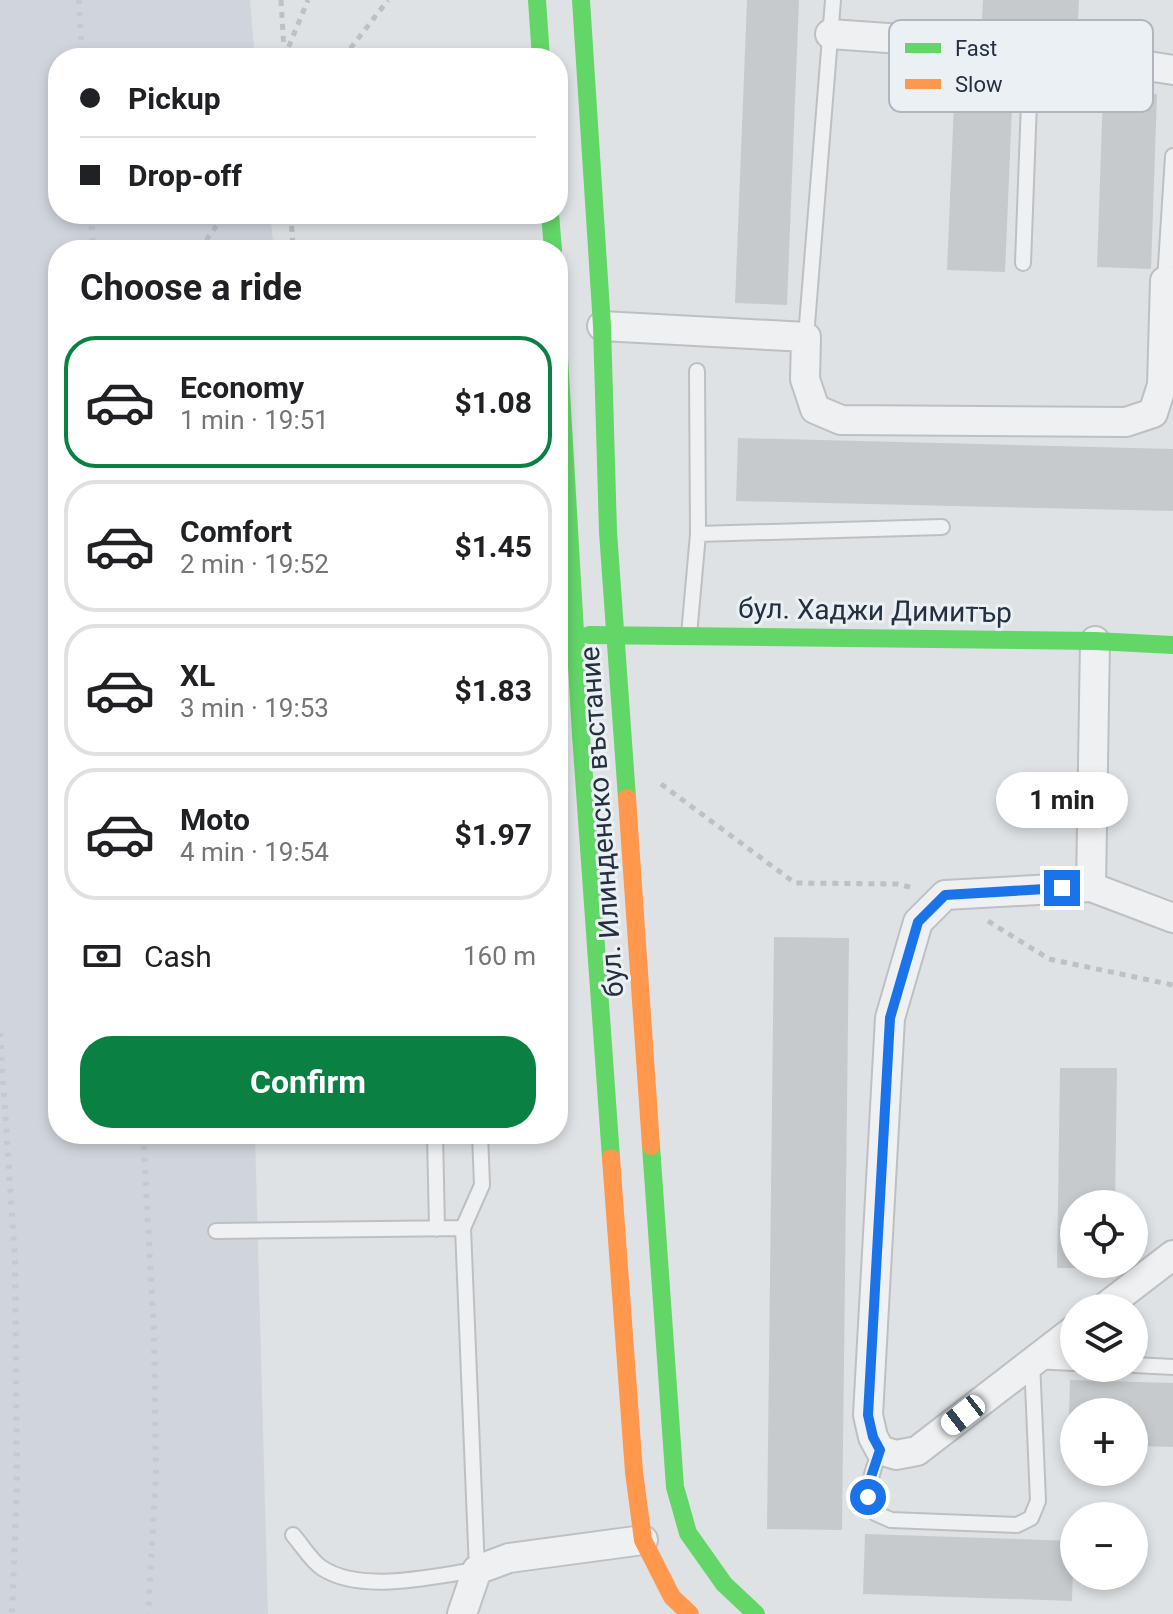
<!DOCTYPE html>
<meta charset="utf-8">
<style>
body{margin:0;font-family:Roboto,sans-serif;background:#f2f2f2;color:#202124;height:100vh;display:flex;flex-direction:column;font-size:30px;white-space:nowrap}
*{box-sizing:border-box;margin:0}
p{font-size:26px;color:#757577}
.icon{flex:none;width:44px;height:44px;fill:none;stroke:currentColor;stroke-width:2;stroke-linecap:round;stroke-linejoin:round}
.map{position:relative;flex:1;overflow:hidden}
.side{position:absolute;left:48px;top:240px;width:520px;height:904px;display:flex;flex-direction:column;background:#fff;border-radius:32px;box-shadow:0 4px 12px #0003}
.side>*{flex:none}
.top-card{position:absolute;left:48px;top:48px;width:520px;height:176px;border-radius:32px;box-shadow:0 4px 12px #0003;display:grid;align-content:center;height:176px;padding:0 32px;background:#fff}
.controls{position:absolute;left:1060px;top:1190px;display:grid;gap:16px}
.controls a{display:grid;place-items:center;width:88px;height:88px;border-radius:50%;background:#fff;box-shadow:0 4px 12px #0003;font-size:40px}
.end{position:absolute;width:36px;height:36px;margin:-18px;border:10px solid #1a73e8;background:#fff;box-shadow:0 0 0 4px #fff}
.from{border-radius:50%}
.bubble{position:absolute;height:56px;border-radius:28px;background:#fff;box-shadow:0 4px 12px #0003;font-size:26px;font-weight:700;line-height:56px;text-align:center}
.car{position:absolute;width:24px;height:48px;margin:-24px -12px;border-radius:10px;box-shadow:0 0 6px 2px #0007;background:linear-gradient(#fff 24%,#345 0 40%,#fff 0 76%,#345 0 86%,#fff 0)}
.top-card b{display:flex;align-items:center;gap:28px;height:76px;font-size:30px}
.top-card b+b{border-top:2px solid #e0e0e0}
.top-card i{width:20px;height:20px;background:#202124}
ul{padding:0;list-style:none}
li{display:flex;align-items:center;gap:24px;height:132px;margin:0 16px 12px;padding:0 16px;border:4px solid #e0e0e0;border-radius:32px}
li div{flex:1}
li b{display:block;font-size:30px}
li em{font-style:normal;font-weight:700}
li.active{border-color:#0b8043}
li>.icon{width:72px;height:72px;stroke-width:1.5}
h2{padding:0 32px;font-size:36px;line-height:96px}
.pay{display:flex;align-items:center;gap:20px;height:88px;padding:0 32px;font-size:30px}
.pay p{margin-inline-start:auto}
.button{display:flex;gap:16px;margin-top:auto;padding:16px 32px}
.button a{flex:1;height:92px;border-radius:32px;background:#0b8043;color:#fff;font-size:32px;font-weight:700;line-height:92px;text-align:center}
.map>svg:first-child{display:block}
.built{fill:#d0d5dc}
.building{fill:#c7cacd}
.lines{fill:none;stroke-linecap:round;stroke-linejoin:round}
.lane-casing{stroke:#bdc0c3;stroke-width:18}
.street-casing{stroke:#bdc0c3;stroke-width:32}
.path{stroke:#bdc0c4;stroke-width:5;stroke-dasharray:6 6;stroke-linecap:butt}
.lane{stroke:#eef0f2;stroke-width:14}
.street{stroke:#eef0f2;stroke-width:28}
.fast{stroke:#63d668;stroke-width:18}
.slow{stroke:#ff974d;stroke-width:18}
.rail{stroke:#c7cacd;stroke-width:6;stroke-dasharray:4 8;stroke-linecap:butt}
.route{stroke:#1a73e8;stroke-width:10}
.labels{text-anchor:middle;stroke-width:6;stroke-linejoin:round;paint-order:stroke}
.street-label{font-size:28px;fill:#24303f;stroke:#ebf0f5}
.key{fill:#ebf0f5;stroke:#afb6be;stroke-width:2}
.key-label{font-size:22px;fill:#24303f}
</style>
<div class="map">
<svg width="1173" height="1614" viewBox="0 0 1173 1614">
<rect width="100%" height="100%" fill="#dfe2e5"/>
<!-- built -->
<path class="built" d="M 0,0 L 250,0 L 255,58 L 58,58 L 58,214 L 270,214 L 274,250 L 58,250 L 58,1134 L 255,1134 L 268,1614 L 0,1614 Z"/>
<!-- building -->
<path class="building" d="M 747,0 L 799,0 L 787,305 L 735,303 Z
M 983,0 L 1079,0 L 1077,37 L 981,33 Z
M 955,80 L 1013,83 L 1005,272 L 947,270 Z
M 1103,93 L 1157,94 L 1151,269 L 1097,267 Z
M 738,438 L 1173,449 L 1173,511 L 736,501 Z
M 774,937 L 849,938 L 842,1530 L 767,1529 Z
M 1060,1068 L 1117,1068 L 1115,1204 L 1074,1204 L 1074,1264 L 1115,1264 L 1115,1268 L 1057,1268 Z
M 1070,1380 L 1173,1383 L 1173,1447 L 1134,1446 L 1134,1412 L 1074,1412 L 1074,1444 L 1068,1444 Z
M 865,1534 L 1074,1541 L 1072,1601 L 863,1594 Z"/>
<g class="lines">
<defs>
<path id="lane" d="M 1023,263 L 1031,48
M 1165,281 L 1173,156
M 806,337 L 833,0
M 698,534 L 942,527
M 689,635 L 698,534 L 697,371
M 435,1134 L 437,1229
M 216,1231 L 463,1228
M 1134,1365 L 1173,1367
M 880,1450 C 872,1474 864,1488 875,1513 L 891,1520 L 1017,1525 L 1031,1518 L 1038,1501 L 1032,1361 L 1074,1363
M 293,1535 C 302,1545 311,1561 322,1568 C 362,1594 432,1576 477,1570 L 463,1228 L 482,1185 L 480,1134"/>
<path id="street" d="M 830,34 L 1031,48 L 1173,70
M 602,326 L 806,337 L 805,379 L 815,409 L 841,420 L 1126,422 L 1153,413 L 1162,385 L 1165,281 L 1173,282
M 1091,887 L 1095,641
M 1104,1308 L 1173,1255
M 1074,1330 L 917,1451 L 896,1455 L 880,1450 L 873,1437 L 868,1415 L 890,1018 L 918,922 L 945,895 L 1091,887 L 1173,918
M 462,1614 L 477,1570 L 509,1558 L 643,1540"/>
</defs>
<!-- lane casing -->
<use href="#lane" class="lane-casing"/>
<!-- street casing -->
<use href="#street" class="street-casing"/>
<!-- path -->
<path class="path" d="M 281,0 L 284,51
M 284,58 L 308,0
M 343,58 L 388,0
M 291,214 L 293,250
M 199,250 L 225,214
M 661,784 L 795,883 L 897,884 L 914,888
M 988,921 L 1049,959 L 1173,985"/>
<!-- lane -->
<use href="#lane" class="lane"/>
<!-- street -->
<use href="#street" class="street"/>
<!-- fast -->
<path class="fast" d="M 537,0 L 541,58
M 581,0 L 602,326 L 608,532 L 627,798
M 550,214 L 553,250
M 558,340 L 581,735 L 611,1158
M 589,635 L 1095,641 L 1173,645
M 651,1146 L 675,1487 L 688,1533 L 724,1584 L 756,1614"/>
<!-- slow -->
<path class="slow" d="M 627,798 L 651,1146
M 611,1158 L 634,1472 L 643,1540 L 672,1597 L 690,1614"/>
<!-- rail -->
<path class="rail" d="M 79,0 L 82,58
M 91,214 L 93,250
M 0,1033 L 15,1261 L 17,1485 L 12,1614
M 143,1134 L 154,1334 L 156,1475 L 148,1614"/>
</g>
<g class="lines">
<!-- route -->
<path class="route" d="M 868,1497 L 871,1477 L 880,1450 L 873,1437 L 868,1415 L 890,1018 L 918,922 L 945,895 L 1062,888"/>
</g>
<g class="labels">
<!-- street labels -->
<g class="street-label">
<text transform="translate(875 610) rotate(1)" y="10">бул. Хаджи Димитър</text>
<text transform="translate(601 822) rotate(-94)" y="10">бул. Илинденско въстание</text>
</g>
</g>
<!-- legend -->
<rect x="889" y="20" width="264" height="92" rx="12" class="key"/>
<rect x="905" y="43" width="36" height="10" fill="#63d668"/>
<rect x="905" y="79" width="36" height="10" fill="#ff974d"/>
<g class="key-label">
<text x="955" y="56">Fast</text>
<text x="955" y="92">Slow</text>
</g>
</svg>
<div class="controls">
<a><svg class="icon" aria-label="locate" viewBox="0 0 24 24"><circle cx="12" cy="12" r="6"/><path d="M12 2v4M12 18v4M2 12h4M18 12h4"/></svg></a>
<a><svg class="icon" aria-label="layers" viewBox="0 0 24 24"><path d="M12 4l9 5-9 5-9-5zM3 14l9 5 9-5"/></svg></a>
<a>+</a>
<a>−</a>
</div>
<i class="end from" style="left:868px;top:1497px"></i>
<i class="end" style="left:1062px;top:888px"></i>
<div class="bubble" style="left:996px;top:772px;width:132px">1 min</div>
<i class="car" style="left:963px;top:1415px;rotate:232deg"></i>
<div class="top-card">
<b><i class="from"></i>Pickup</b>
<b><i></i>Drop-off</b>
</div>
<section class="side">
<h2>Choose a ride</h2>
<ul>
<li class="active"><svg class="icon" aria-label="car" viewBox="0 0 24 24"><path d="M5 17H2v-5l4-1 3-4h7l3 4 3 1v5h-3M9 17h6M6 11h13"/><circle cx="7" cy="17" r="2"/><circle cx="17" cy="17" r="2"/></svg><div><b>Economy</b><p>1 min · 19:51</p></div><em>$1.08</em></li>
<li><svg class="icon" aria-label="car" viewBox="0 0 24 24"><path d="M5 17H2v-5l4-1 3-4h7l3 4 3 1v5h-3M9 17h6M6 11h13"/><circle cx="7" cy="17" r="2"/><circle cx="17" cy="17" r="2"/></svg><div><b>Comfort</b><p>2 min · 19:52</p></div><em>$1.45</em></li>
<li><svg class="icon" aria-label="car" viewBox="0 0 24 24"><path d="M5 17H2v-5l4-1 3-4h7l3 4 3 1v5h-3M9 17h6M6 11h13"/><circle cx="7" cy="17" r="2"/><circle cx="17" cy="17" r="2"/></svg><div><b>XL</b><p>3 min · 19:53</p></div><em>$1.83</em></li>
<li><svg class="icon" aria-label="car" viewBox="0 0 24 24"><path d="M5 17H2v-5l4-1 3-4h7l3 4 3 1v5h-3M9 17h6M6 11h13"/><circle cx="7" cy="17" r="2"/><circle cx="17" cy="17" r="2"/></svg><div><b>Moto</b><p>4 min · 19:54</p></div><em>$1.97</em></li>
</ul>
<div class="pay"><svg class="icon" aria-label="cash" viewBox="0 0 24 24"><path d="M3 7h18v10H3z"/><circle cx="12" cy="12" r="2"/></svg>Cash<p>160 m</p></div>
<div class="button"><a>Confirm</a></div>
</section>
</div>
